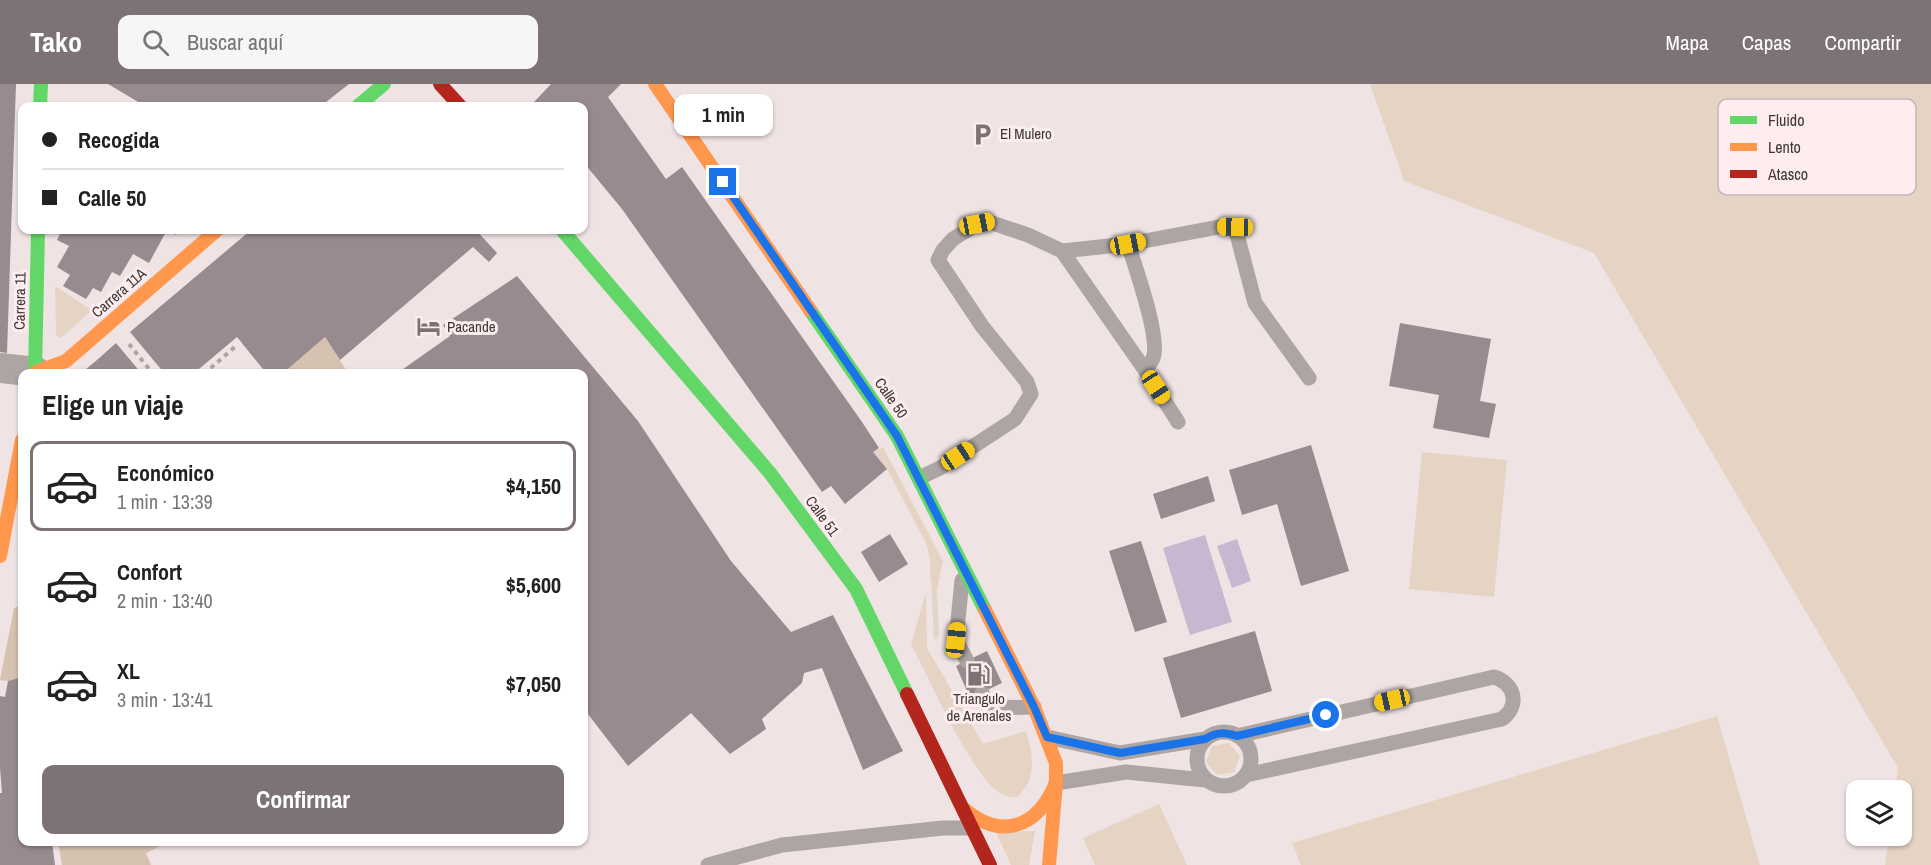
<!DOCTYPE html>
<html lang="es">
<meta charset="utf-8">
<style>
body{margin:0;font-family:"Archivo Narrow",sans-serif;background:#f6f6f6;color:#222;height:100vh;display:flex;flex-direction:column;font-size:22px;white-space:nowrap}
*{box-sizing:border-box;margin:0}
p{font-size:20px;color:#767676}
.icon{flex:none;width:33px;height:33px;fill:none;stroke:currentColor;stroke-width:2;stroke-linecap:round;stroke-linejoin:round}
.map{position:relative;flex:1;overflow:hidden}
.panel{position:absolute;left:18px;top:285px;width:570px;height:477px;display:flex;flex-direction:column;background:#fff;border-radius:12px;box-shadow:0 2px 4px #0004}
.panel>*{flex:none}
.guide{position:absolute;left:18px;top:18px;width:570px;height:132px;border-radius:12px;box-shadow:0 2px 4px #0004;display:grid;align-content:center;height:132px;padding:0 24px;background:#fff}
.fabs{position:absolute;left:1846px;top:696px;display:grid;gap:12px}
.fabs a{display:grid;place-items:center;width:66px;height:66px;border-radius:12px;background:#fff;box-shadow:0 2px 4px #0004;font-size:30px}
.end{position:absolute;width:27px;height:27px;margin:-14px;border:8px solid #1a73e8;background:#fff;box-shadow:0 0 0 3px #fff}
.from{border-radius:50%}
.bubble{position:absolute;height:42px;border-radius:12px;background:#fff;box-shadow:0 2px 4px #0004;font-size:20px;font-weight:700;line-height:42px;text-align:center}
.car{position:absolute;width:18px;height:36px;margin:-18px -9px;border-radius:8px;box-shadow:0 0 4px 2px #0007;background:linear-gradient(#f5c518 24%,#345 0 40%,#f5c518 0 76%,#345 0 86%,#f5c518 0)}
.guide b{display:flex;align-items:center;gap:21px;height:57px;font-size:22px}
.guide b+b{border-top:2px solid #e0e0e0}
.guide i{width:15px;height:15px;background:#222}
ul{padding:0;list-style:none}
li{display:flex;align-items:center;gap:18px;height:90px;margin:0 12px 9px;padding:0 12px;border:3px solid transparent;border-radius:12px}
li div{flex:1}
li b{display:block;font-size:22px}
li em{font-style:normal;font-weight:700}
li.active{border-color:#7e7374}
li>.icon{width:54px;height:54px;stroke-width:1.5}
h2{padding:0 24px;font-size:27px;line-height:72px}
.cta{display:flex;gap:12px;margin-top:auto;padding:12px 24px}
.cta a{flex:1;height:69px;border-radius:12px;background:#7e7374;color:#fff;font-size:24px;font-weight:700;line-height:69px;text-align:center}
header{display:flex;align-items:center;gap:36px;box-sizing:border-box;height:84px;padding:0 30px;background:#7e7374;color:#fff}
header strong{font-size:28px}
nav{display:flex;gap:33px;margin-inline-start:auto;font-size:21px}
.search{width:420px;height:54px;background:#f6f6f6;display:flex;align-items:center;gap:15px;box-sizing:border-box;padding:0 21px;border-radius:12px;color:#767676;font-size:22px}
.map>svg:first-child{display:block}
.green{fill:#e5d4c4}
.forest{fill:#d6c2b0}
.water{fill:#c7b7d0}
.building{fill:#978b8f}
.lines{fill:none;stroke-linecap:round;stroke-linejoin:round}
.path{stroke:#aca5a3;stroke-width:4;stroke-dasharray:4.5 4.5;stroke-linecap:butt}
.lane{stroke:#ada5a3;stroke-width:15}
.street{stroke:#ada5a3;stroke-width:30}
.fast{stroke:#63d668;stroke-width:14}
.slow{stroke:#ff974d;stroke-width:14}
.jam{stroke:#b3261e;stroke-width:14}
.route{stroke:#1a73e8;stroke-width:8}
.labels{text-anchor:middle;stroke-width:6;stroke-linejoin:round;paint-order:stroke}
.poi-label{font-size:15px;fill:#403637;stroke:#fdedef;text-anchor:start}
.street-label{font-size:15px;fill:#403637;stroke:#fdedef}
.key{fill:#fdedef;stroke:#c4b6b8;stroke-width:1.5}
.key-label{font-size:16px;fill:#403637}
</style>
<header>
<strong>Tako</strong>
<div class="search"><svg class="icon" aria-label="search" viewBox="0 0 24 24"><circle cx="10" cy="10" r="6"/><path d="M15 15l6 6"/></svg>Buscar aquí</div>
<nav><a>Mapa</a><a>Capas</a><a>Compartir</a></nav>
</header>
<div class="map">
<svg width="1931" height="781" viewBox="0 0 1931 781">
<rect width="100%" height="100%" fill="#f0e3e4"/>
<!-- green -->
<path class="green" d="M 1370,0 L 1931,0 L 1931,781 L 1885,781 L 1889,752 L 1902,752 L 1902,706 L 1895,706 L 1898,684 L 1594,169 L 1404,97 Z
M 55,202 L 92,226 L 61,254 L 56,251 Z
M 883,363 L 943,477 L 937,506 L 939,551 L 934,556 L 931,495 L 930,494 L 930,475 L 926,459 L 887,385 L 873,368 Z
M 1422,368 L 1507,376 L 1494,513 L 1409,505 Z
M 926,508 L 927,564 L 983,660 L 1026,647 C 1033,670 1038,695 1017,713 C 1003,715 991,703 983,692 C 955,655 933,602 911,560 Z
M 1717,632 L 1760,781 L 1301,781 L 1292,759 Z
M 1229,659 L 1240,672 L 1234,688 L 1217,691 L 1206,678 L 1212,662 Z
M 1159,720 L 1187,781 L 1095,781 L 1083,754 Z
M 1035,747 L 1029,781 L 1011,781 L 996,748 Z"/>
<!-- forest -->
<path class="forest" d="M 325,253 L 348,289 L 282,290 Z
M 22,521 L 22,593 L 8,597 L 0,596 L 14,524 Z
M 58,758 L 168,758 L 146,769 L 151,781 L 62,781 Z"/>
<!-- water -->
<path class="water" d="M 1205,451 L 1232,538 L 1190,551 L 1163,464 Z
M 1237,455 L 1251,497 L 1232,504 L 1217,462 Z"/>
<!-- building -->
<path class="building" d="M 0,0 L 16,0 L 7,269 L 0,268 Z
M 108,0 L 349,0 L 321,22 L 145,22 Z
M 551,0 L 621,0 L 608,13 L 666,95 L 682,83 L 862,338 L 879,364 L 873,368 L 887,385 L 845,420 L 831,402 L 822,408 L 622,125 L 584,79 L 584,22 L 537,22 L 534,18 Z
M 62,146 L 179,146 L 176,151 L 167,146 L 149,179 L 133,170 L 120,192 L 112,188 L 101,208 L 93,204 L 86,215 L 63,202 L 70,191 L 57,183 L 69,162 L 57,156 Z
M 251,146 L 476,146 L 497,169 L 489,178 L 473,163 L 340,276 L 325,253 L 282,290 L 267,290 L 237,253 L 193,290 L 165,290 L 130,248 Z
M 517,192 L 638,337 L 731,477 L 791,548 L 833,531 L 903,667 L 863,686 L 822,584 L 804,589 L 802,599 L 762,635 L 766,645 L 730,670 L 691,629 L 628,682 L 584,625 L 584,290 L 396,290 L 450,252 L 443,241 Z
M 1400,239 L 1491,255 L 1480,317 L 1496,320 L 1489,354 L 1433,344 L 1439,311 L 1389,302 Z
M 116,259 L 142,290 L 80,290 L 97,276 Z
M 1311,361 L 1349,487 L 1301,502 L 1277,420 L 1242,431 L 1229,386 Z
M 1208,392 L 1215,417 L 1161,435 L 1153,410 Z
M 890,450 L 908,480 L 879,498 L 861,468 Z
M 1141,457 L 1167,538 L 1135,548 L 1109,467 Z
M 1255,547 L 1272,607 L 1181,634 L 1163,574 Z
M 987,567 L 1002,599 L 970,614 L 956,582 Z
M 22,593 L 22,656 L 20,656 L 22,683 L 22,758 L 52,758 L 55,781 L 0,781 L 0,709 L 2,709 L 0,684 L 0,612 L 5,613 L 8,597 Z"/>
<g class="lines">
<!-- path -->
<path class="path" d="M 129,260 L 153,290
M 204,290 L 236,262"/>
<!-- lane -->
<path class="lane" d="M 1128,160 C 1135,182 1161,255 1153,274 C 1152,278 1147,283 1145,286
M 1062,167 L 1145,286 L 1178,338
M 919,394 L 940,384 L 1015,335 L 1031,310 L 1027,298 L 982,242 L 938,176 L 943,166 L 953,155 L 977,140 L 989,138 L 1028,151 L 1062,167 L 1128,160 L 1219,143 L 1235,143 L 1255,219 L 1309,294
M 962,496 L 956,556 L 967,577
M 982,609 L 989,624 L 1034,623
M1197 675a27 27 0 1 1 54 0a27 27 0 1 1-54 0Z
M 1237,652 L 1494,593 C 1514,599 1521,621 1502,635 L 1246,691
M 1047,653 L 1120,669 L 1205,655
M 1056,699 L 1126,688 L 1205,696
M 708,781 L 782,761 L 943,744 L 972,744"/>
<!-- street -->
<path class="street" d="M 0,284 L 36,288"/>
<!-- fast -->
<path class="fast" d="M 40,22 L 41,0
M 358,22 L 384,0
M 562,146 L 770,389 L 856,505 L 907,610
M 810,226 L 897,352 L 985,526
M 35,290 L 38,146"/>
<!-- slow -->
<path class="slow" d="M 655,0 L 810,226
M 36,288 L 66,277 L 217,146
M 0,472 L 22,356
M 985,526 L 1034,623 L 1056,679 L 1056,699 L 1049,781
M 963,724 C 1000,756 1036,745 1055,701"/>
<!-- jam -->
<path class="jam" d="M 440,0 L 460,22
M 907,610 L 990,781"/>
</g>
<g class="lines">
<!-- route -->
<path class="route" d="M 723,98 L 897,352 L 1034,623 L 1047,653 L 1120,669 L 1205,655 C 1217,648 1224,648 1237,652 L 1326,631"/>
</g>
<!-- icons -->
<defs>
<symbol id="parking-bare" viewBox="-9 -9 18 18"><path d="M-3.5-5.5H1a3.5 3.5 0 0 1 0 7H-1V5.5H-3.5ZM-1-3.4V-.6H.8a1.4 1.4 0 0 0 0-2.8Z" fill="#7e7374" stroke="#fdedef" stroke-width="2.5" paint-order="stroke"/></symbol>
<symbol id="hotel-bare" viewBox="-9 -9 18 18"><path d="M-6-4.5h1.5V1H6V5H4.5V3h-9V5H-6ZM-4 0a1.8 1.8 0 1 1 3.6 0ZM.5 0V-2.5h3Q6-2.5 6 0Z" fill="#7e7374" stroke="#fdedef" stroke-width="2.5" paint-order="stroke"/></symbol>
<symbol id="fuel-bare" viewBox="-9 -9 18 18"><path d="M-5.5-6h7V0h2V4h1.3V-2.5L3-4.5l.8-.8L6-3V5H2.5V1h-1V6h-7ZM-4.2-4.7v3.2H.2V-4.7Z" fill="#7e7374" stroke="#fdedef" stroke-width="2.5" paint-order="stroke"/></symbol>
</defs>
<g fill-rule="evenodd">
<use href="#parking-bare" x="966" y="34" width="33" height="33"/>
<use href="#hotel-bare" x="412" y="226" width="33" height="33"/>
<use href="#fuel-bare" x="962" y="574" width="33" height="33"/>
</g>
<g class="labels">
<!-- poi labels -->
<g class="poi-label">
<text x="1000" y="55">El Mulero</text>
<text x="447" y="248">Pacande</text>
<text x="979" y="620" text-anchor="middle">Triangulo<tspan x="979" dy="17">de Arenales</tspan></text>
</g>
<!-- street labels -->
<g class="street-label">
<text transform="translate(119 209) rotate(-41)" y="5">Carrera 11A</text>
<text transform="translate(20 217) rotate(-89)" y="5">Carrera 11</text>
<text transform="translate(891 314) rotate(55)" y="5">Calle 50</text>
<text transform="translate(822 432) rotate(54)" y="5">Calle 51</text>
</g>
</g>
<!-- legend -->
<rect x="1718" y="15" width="198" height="96" rx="9" class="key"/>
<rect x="1730" y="32" width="27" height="8" fill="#63d668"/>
<rect x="1730" y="59" width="27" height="8" fill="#ff974d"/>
<rect x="1730" y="86" width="27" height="8" fill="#b3261e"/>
<g class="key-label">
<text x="1768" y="42">Fluido</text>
<text x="1768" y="69">Lento</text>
<text x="1768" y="96">Atasco</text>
</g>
</svg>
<div class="fabs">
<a><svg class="icon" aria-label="layers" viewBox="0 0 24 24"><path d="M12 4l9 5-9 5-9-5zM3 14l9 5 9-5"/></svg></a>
</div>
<i class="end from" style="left:1326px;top:631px"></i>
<i class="end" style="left:723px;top:98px"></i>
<div class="bubble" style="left:674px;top:10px;width:99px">1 min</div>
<i class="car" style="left:977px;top:140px;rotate:79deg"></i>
<i class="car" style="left:1235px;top:143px;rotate:271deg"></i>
<i class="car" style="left:1128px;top:160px;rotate:79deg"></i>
<i class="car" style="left:1156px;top:303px;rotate:147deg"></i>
<i class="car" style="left:958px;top:372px;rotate:57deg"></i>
<i class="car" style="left:956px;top:556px;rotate:6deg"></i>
<i class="car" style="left:1392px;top:616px;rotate:257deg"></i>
<div class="guide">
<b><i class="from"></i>Recogida</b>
<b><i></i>Calle 50</b>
</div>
<section class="panel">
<h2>Elige un viaje</h2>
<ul>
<li class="active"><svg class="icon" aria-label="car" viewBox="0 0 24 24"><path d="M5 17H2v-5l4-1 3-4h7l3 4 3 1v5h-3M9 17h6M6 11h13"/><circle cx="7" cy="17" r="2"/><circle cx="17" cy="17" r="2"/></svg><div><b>Económico</b><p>1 min · 13:39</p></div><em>$4,150</em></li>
<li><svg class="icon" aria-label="car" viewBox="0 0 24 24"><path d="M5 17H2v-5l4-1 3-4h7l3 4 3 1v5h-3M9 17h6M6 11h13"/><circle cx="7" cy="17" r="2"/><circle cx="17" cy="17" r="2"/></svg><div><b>Confort</b><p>2 min · 13:40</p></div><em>$5,600</em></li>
<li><svg class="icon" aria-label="car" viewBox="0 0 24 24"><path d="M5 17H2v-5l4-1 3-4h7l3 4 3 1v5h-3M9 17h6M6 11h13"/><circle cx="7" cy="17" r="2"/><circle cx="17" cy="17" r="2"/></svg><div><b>XL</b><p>3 min · 13:41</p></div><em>$7,050</em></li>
</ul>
<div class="cta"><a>Confirmar</a></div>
</section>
</div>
